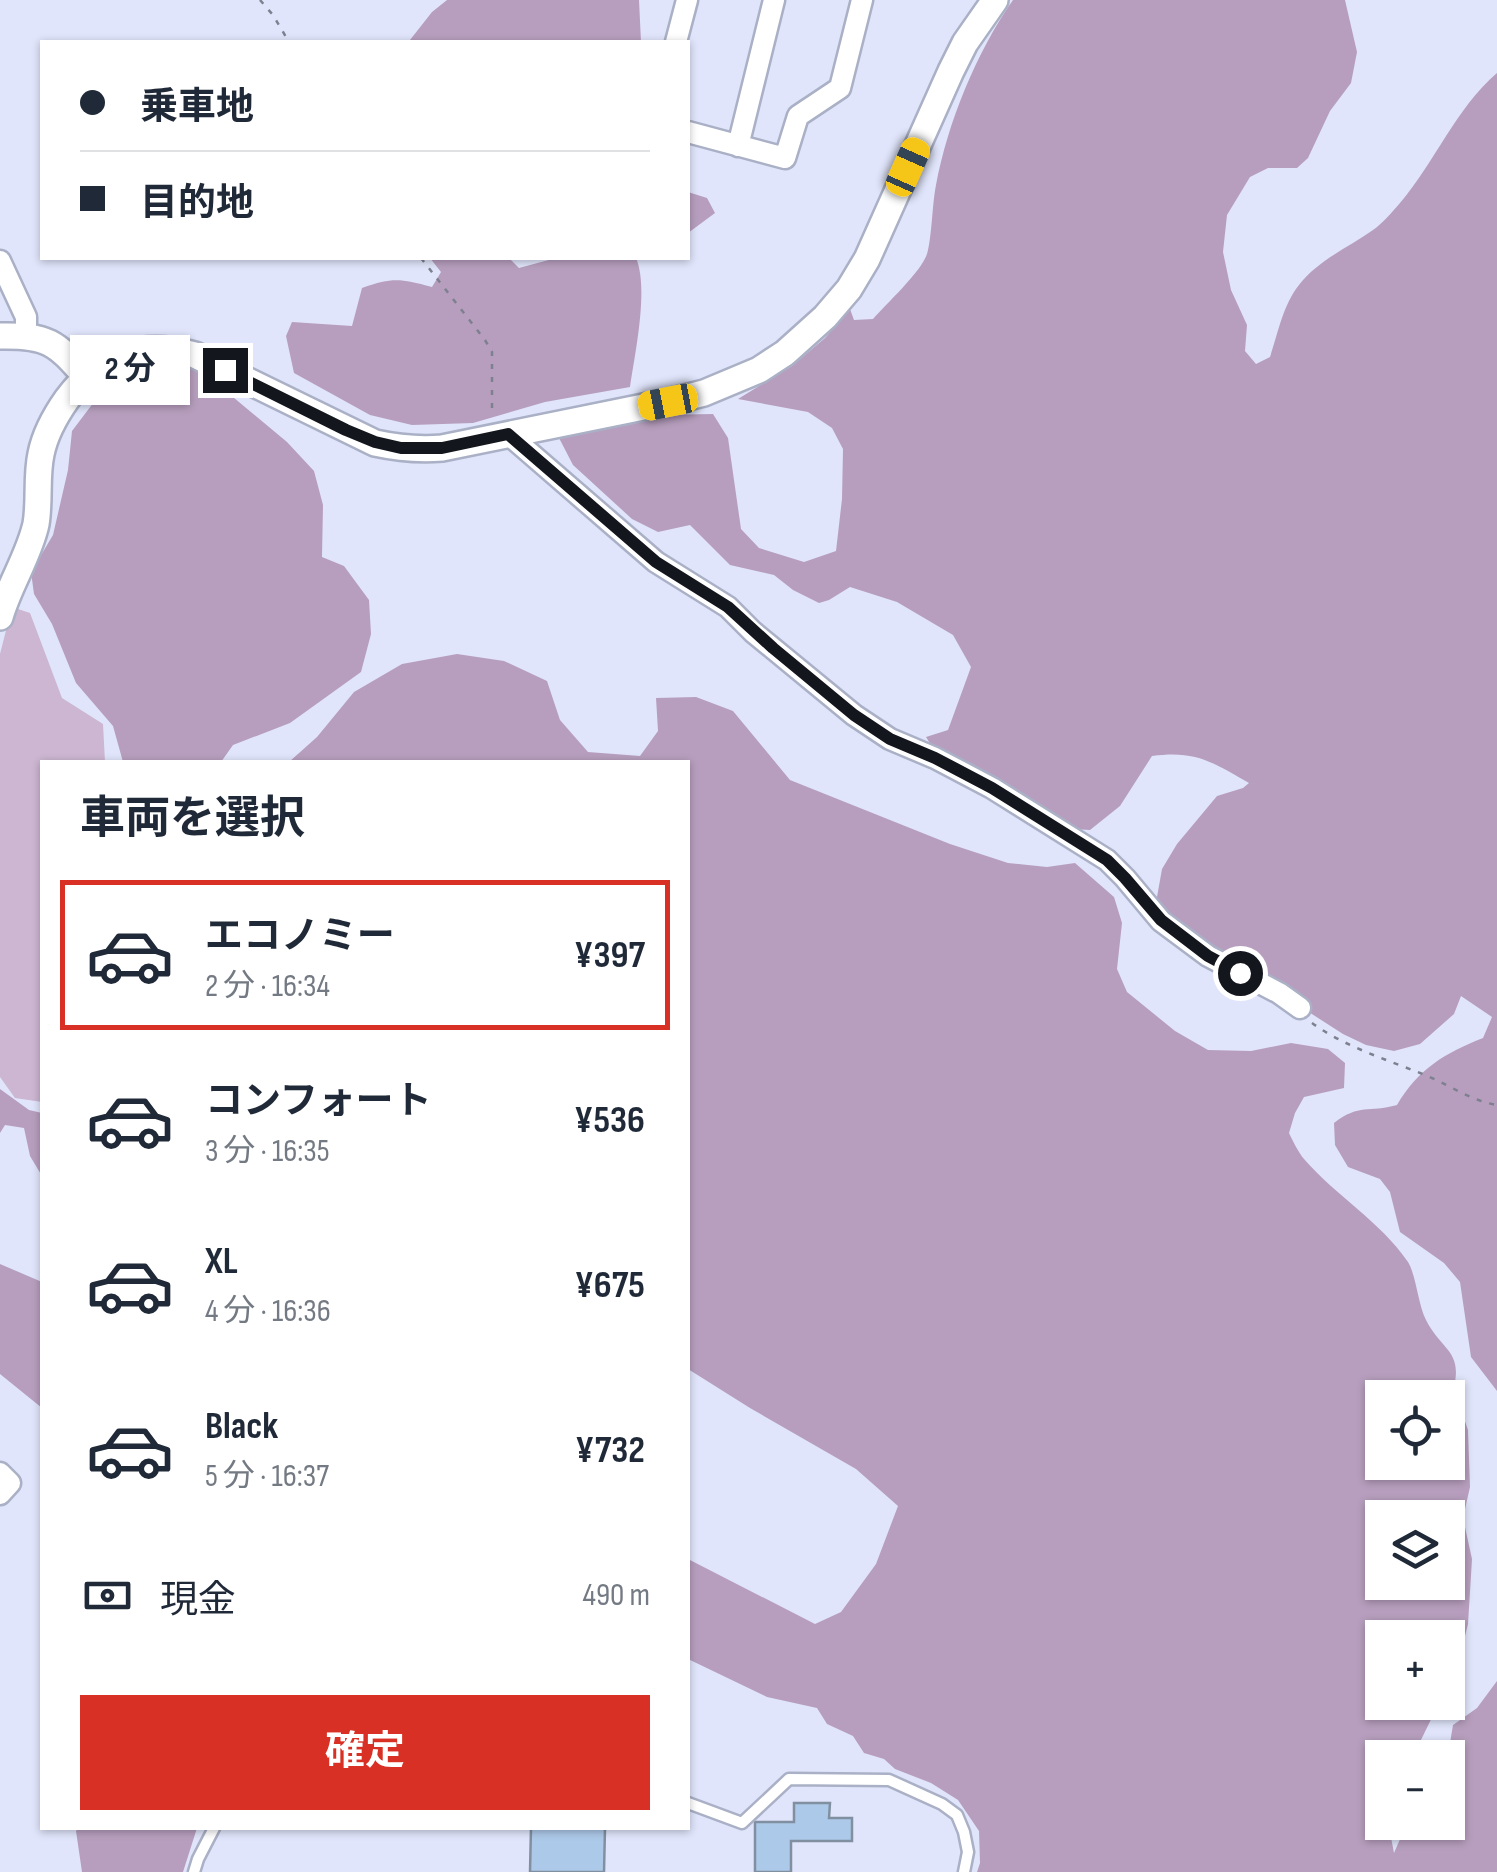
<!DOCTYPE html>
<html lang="ja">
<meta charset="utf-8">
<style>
body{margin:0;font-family:"Sofia Sans Condensed","Noto Sans JP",sans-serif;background:#f6f6f7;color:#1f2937;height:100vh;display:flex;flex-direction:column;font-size:38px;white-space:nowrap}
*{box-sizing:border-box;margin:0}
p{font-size:32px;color:#747a83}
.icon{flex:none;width:55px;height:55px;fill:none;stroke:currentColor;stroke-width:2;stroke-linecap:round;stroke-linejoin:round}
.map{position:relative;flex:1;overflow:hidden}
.drawer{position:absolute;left:40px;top:760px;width:650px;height:1070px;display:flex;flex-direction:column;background:#fff;border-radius:0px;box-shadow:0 2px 8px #0004}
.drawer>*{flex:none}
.banner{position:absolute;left:40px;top:40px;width:650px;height:220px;border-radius:0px;box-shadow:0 2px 8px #0004;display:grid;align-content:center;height:220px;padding:0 40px;background:#fff}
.controls{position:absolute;left:1365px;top:1380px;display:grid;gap:20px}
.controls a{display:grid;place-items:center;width:100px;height:100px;border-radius:0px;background:#fff;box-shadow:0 2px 8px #0004;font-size:50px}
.end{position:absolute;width:45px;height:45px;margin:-22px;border:12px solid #14161d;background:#fff;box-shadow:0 0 0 5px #fff}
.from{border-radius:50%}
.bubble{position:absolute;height:70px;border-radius:0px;background:#fff;box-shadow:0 2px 8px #0004;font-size:32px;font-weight:700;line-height:70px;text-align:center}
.car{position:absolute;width:30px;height:60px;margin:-30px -15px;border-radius:12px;box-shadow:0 0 8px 2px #0007;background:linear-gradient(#f5c518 24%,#345 0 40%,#f5c518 0 76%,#345 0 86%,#f5c518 0)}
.banner b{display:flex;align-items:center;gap:35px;height:95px;font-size:38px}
.banner b+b{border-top:2px solid #e0e1e3}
.banner i{width:25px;height:25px;background:#1f2937}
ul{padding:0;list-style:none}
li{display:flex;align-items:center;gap:30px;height:150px;margin:0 20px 15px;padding:0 20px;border:5px solid transparent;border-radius:0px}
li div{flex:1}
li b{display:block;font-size:38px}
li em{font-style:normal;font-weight:700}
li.active{border-color:#d93025}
li>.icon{width:90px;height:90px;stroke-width:1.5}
h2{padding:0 40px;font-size:45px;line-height:120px}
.pay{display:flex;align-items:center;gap:25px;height:110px;padding:0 40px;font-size:38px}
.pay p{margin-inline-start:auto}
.button{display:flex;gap:20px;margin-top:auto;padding:20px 40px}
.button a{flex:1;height:115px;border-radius:0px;background:#d93025;color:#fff;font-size:40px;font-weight:700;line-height:115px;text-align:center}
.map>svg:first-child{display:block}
.green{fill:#ccb6d1}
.forest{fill:#b79ebe;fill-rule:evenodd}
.building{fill:#adc9e9;stroke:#8190a1;stroke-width:2.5}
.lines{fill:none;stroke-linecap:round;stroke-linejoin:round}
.service-casing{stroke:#aab0c5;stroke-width:15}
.minor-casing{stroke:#aab0c5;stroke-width:25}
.tertiary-casing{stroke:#aab0c5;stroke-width:30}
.path{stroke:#7d808f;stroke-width:2.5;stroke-dasharray:5 8;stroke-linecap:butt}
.service{stroke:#fff;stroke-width:10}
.minor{stroke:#fff;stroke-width:20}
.tertiary{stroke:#fff;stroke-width:25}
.route{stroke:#14161d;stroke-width:12}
</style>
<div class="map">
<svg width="1497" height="1872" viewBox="0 0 1497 1872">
<rect width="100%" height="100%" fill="#e0e5fb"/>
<!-- green -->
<path class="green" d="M 12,607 L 30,613 L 62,698 L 103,724 L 105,762 L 42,762 L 42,1102 L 15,1098 L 0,1077 L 0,654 Z"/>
<!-- forest -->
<path class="forest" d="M 447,0 L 639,0 L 641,42 L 406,42 L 410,40 L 432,12 Z
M 1013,0 L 1345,0 L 1357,52 L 1351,83 L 1330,111 L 1308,158 L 1297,168 L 1268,168 L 1250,177 L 1227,215 L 1223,252 L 1231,290 L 1247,325 L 1245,351 L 1256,364 L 1270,357 C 1278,333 1283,305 1299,285 C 1317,261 1349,247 1373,230 C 1383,223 1392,212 1400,203 C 1435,162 1456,108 1497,73 L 1497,1391 L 1471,1357 L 1460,1282 L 1444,1263 L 1400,1232 L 1390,1192 L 1380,1179 L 1348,1167 L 1335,1145 L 1334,1123 C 1360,1103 1368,1113 1397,1105 C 1418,1069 1445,1053 1483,1038 L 1492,1017 L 1461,996 L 1454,1014 L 1420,1044 L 1394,1051 L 1366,1045 L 1343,1034 L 1206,946 L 1172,944 L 1161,929 L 1157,897 L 1162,869 L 1177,844 L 1217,796 L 1243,788 L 1249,783 C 1212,762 1196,750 1152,756 L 1120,806 L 1090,830 L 1072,829 L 934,750 L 926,737 L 948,730 L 971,667 L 953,635 L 897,602 L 850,587 L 829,600 L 819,603 L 793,590 L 774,575 L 730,565 L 690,525 L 658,532 L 632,519 L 573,465 L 558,436 L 660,415 L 713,414 L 728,438 L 741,529 L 759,548 L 804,562 L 836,551 L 842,499 L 843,449 L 832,428 L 808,412 L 738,399 L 792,366 L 825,338 L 850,309 L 854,320 L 873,319 C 886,304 921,272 927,254 C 932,237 932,205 936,185 C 948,122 976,53 1013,0 Z
M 688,192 L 707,198 L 715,213 L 688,233 Z
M 430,258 L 509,258 L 519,268 L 556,258 L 636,258 C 649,288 635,353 630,387 L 545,402 L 473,423 L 412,425 L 370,415 L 294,373 L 286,336 L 292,322 L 352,326 L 362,288 C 394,277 400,279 432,287 L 441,272 Z
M 170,363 L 203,372 L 287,442 L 314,471 L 323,505 L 322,557 L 344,566 L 369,600 L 371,634 L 361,672 L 290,723 L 233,745 L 221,762 L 123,762 L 113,726 L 76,683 L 52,624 L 34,594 L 31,572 L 53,535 L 68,470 L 72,431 L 100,394 L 139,368 Z
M 457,654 L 504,661 L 547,681 L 560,720 L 588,752 L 640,756 L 658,731 L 656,698 L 696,697 L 733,711 L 790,780 L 950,844 L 1008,863 L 1047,867 L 1075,863 L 1114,897 L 1122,923 L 1117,969 L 1127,992 L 1175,1031 L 1208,1050 L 1251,1051 L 1291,1043 L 1328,1049 L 1345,1063 L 1344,1088 L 1304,1097 L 1295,1113 L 1289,1133 C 1293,1141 1298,1152 1304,1159 C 1336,1196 1380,1221 1408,1262 C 1416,1275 1418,1304 1426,1320 C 1443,1353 1465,1350 1452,1395 L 1461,1410 L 1468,1430 L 1470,1487 L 1463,1518 L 1472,1559 L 1468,1624 L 1456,1672 L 1448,1687 L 1448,1638 L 1382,1638 L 1382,1702 L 1439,1703 L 1420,1742 L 1416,1757 L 1382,1758 L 1382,1822 L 1393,1823 L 1390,1832 L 1394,1853 L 1407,1823 L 1448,1822 L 1448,1758 L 1444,1757 L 1449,1749 L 1453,1725 L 1477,1708 L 1497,1681 L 1497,1872 L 977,1872 L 980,1863 L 979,1831 L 958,1800 L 931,1783 L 895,1769 L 884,1759 L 864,1753 L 853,1736 L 827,1724 L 817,1708 L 767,1697 L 688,1659 L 688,1559 L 815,1624 L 841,1612 L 876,1564 L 898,1506 L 856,1469 L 750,1408 L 688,1369 L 688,762 L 289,762 L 317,737 L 354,692 L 402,664 ZM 1382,1398 L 1448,1398 L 1448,1462 L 1382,1462 ZM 1382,1518 L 1448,1518 L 1448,1582 L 1382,1582 Z
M 0,1089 L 29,1110 L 42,1113 L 42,1176 L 30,1156 L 24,1128 L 5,1125 L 0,1133 Z
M 0,1264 L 42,1282 L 42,1408 L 0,1374 Z
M 78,1828 L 197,1828 L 183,1872 L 82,1872 L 76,1831 Z"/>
<!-- building -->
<path class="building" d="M 794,1803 L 830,1803 L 829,1818 L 852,1818 L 852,1841 L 791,1841 L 791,1872 L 755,1872 L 755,1822 L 794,1822 Z
M 531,1828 L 605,1828 L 604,1872 L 530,1872 Z"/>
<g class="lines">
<defs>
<path id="service" d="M 688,1803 L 742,1823 L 789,1779 L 889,1780 L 942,1804 L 957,1815 L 964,1832 L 968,1852 L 964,1872
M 194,1872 L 198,1859 L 214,1828"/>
<path id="minor" d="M 676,42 L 687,0
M 688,132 L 785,158 L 798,116 L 840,88 L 862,0
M 738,146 L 774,0
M 0,261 L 26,317 L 26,335
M 508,434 L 656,562 L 728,607 L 753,632 L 854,715 L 890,739 L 935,758 L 992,788 L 1107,860 L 1125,878 L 1161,921 L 1208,956 L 1279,993 L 1300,1008
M 0,1473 L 10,1483 L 0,1494"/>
<path id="tertiary" d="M 0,336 C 47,335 56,342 86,377
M 0,617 C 9,585 29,556 36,524 C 40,501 36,477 41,454 C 45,434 55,416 67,399 C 101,353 141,341 195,355 L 375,443 C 398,448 418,450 442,448 L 668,402 L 704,393 L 759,370 L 785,353 L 825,317 L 849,289 L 867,259 L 951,71 L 965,43 L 995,0"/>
</defs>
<!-- service casing -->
<use href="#service" class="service-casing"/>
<!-- minor casing -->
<use href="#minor" class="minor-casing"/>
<!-- tertiary casing -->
<use href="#tertiary" class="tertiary-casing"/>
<!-- path -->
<path class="path" d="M 260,0 L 273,15 L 289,42
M 421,258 L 485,340 L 492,352 L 492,416
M 1312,1023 C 1345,1047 1388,1060 1425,1075 C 1450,1085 1471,1101 1497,1105"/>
<!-- service -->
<use href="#service" class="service"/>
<!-- minor -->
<use href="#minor" class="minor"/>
<!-- tertiary -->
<use href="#tertiary" class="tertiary"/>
</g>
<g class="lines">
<!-- route -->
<path class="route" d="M 225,370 L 346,430 L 375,442 L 401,448 L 442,448 L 508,434 L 656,562 L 728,607 L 773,648 L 854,715 L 890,739 L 935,758 L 992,788 L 1107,860 L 1125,878 L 1161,920 L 1208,956 L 1240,973"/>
</g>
</svg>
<div class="controls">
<a><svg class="icon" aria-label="locate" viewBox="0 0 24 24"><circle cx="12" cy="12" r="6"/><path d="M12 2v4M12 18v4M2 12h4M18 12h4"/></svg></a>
<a><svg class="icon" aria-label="layers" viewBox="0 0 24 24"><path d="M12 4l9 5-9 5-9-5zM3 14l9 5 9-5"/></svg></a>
<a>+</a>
<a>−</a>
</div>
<i class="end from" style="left:1240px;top:973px"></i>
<i class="end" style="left:225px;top:370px"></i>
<div class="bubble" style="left:70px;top:335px;width:120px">2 分</div>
<i class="car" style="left:908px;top:167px;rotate:24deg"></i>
<i class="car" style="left:668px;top:402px;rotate:259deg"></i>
<div class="banner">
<b><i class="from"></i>乗車地</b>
<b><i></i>目的地</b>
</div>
<section class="drawer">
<h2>車両を選択</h2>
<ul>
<li class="active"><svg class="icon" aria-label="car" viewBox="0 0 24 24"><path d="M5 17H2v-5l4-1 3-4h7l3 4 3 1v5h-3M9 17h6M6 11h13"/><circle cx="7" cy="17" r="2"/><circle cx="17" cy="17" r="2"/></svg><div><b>エコノミー</b><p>2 分 · 16:34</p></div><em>¥397</em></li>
<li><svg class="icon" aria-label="car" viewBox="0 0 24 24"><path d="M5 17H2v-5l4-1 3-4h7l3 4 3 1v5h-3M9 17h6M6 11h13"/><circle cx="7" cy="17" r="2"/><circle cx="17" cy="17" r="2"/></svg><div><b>コンフォート</b><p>3 分 · 16:35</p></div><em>¥536</em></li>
<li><svg class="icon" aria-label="car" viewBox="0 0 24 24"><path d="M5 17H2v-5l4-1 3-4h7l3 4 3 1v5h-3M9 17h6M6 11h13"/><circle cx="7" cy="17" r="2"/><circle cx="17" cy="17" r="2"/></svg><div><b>XL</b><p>4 分 · 16:36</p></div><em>¥675</em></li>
<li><svg class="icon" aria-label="car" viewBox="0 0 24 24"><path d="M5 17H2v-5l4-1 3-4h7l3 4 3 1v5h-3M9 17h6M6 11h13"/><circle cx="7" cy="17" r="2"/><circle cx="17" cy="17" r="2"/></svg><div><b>Black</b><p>5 分 · 16:37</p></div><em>¥732</em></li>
</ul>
<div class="pay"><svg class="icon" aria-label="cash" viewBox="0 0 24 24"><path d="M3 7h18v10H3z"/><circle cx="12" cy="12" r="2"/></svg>現金<p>490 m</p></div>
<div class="button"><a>確定</a></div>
</section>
</div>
